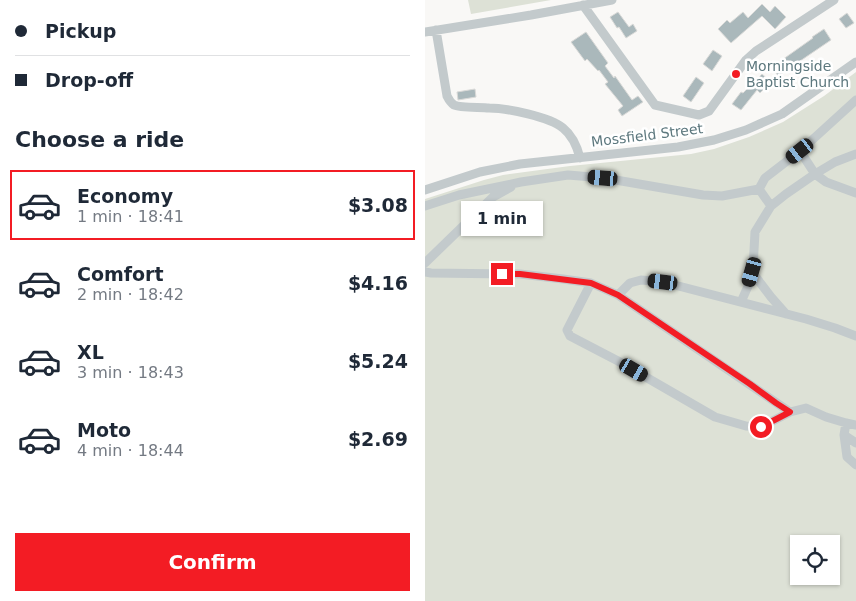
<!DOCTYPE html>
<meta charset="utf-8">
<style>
body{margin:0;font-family:"DejaVu Sans",sans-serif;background:#f6f6f7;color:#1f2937;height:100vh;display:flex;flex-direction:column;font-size:19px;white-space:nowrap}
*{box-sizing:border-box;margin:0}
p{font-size:16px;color:#747a83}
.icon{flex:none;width:28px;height:28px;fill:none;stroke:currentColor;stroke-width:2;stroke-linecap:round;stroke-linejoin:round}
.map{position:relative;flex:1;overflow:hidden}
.details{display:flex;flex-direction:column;background:#fff;width:425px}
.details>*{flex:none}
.top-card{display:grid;align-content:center;height:110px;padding:0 15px;background:#fff}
.controls{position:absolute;left:365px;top:535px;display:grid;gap:10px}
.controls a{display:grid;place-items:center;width:50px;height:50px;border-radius:0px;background:#fff;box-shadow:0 1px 4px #0004;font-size:25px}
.end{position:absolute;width:22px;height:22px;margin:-11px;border:6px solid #f31c24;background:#fff;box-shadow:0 0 0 2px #fff}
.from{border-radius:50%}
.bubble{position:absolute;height:35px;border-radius:0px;background:#fff;box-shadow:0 1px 4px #0004;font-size:16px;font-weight:600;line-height:35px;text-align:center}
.car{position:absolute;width:15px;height:30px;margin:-15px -8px;border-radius:6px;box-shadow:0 0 4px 1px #0007;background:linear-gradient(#222 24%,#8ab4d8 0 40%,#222 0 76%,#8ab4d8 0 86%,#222 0)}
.top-card b{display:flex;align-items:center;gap:18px;height:48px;font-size:19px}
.top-card b+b{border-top:1px solid #e0e1e3}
.top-card i{width:12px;height:12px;background:#1f2937}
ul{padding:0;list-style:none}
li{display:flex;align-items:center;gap:15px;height:70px;margin:0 10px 8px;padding:0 5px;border:2px solid transparent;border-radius:0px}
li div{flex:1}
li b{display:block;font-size:19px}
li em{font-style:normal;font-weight:600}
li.on{border-color:#f31c24}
li>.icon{width:45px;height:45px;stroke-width:1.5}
h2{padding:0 15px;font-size:22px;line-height:60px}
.cta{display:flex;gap:10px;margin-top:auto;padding:10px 15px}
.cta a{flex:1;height:58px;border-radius:0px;background:#f31c24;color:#fff;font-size:20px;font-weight:600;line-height:58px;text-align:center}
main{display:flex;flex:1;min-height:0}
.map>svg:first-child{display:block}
.green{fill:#dde1d6;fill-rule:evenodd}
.building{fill:#aab8bb;stroke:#dadad8}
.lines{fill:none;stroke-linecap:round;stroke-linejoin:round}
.minor{stroke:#c3cacc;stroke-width:9}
.route{stroke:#f31c24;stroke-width:6}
.poi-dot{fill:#f31c24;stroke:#fff;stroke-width:2}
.labels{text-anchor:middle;stroke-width:5;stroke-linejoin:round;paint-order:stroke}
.poi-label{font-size:14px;fill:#5d787e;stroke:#fff;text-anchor:start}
.street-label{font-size:14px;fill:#5d787e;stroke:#fff}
</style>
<main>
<section class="details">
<div class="top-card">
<b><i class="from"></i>Pickup</b>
<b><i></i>Drop-off</b>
</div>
<h2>Choose a ride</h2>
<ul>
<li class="on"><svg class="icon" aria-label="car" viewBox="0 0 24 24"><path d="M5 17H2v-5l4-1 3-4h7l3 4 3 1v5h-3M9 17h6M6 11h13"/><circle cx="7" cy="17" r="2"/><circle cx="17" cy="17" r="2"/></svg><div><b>Economy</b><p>1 min · 18:41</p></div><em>$3.08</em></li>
<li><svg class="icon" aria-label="car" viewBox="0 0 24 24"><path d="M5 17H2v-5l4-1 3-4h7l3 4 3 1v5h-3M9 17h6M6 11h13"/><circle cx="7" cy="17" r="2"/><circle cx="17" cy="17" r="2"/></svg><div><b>Comfort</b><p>2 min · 18:42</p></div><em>$4.16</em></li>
<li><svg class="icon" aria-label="car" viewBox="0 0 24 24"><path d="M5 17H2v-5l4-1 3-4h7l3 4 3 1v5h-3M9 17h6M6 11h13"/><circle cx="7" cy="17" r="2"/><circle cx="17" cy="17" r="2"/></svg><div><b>XL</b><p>3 min · 18:43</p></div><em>$5.24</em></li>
<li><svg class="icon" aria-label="car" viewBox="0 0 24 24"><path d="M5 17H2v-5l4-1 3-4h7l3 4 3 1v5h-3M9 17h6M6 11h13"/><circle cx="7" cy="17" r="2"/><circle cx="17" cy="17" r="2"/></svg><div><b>Moto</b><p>4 min · 18:44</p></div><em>$2.69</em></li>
</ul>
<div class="cta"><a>Confirm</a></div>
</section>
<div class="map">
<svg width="431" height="601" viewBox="0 0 431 601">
<rect width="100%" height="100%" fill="#f9f8f6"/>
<!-- green -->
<path class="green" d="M 43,0 L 126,0 L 46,14 Z
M 431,72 L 431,601 L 0,601 L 0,199 L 59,180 L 78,175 L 145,166 L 266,154 L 289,149 L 324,137 L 358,122 L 399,96 ZM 374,544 L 406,544 L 406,576 L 374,576 Z"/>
<!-- building -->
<path class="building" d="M 337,4 L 345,12 L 350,6 L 361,17 L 350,29 L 337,16 L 306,43 L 293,29 L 302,20 L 305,23 L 318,12 L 323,18 Z
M 193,12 L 204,27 L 208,24 L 212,31 L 201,38 L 194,27 L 192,28 L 185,17 Z
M 422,13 L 429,23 L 421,28 L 414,19 Z
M 399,29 L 406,40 L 353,76 L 347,67 L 388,38 L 387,37 Z
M 161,32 L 183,63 L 180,66 L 189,78 L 190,76 L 207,100 L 213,96 L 218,102 L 197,116 L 193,110 L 198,106 L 180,84 L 183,82 L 174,70 L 173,71 L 162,59 L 160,61 L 146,42 Z
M 288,50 L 297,56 L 287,71 L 278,64 Z
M 337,74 L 346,82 L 335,93 L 332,90 L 316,110 L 307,104 L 316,92 L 318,93 Z
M 271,77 L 279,83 L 266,102 L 258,96 Z
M 50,89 L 51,97 L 33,100 L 32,92 Z"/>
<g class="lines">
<!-- minor -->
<path class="minor" d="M 158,5 L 230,105 L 274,115 L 284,111 L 321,60 L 331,51 L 409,0
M 11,30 L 22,96 C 24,100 26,103 29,105 C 35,108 56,107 64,108 C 82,108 125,117 138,128 C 148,136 152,146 155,158
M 0,32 L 106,15 L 187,0
M 375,151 L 431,100
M 334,189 L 346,206
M 0,190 L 55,172 L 95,164 L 253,147 L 289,140 L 321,130 L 357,114 L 431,62
M 0,206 L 34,195 L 96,182 L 143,175 L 179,178 L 278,195 L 297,196 L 334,189 L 340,178 L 375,151 L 390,174 L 401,182 L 431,193
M 0,263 L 68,197 L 86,187
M 0,272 L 6,273 L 95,274 L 138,279 L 166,283 L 193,295 L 365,412 L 381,408 L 401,417 L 421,423 L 431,425
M 327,272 L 346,297 L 361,314
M 166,283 L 142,330 L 145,336 L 193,361 L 290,417 L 321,426 L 336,427 L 365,412
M 193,295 L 205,283 L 216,280 L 238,282 L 381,319 L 410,328 L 431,336
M 316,302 L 324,284 L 328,269 L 330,232 L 346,206 L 361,194 L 390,174 L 410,162 L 431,154
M 421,423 L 419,435 L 422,457 L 431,465
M 419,435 L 431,443"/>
</g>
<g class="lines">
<!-- route -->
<path class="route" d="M 77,274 L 95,274 L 166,283 L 193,295 L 325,384 L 351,403 L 365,412 L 336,427"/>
</g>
<!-- markers -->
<circle class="poi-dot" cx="311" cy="74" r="5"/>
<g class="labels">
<!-- poi labels -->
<g class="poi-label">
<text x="321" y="71">Morningside<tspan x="321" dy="16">Baptist Church</tspan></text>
</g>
<!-- street labels -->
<g class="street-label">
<text transform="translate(222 135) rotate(-7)" y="5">Mossfield Street</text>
</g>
</g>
</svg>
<div class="controls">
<a><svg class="icon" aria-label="locate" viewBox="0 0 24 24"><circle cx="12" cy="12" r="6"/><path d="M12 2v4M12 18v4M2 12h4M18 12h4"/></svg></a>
</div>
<i class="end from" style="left:336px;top:427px"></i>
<i class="end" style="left:77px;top:274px"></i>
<div class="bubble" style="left:36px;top:201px;width:82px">1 min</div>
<i class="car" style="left:375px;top:151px;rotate:232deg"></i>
<i class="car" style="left:178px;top:178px;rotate:275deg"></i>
<i class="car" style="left:327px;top:272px;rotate:196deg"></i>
<i class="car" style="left:238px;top:282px;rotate:277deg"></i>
<i class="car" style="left:209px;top:370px;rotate:120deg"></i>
</div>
</main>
